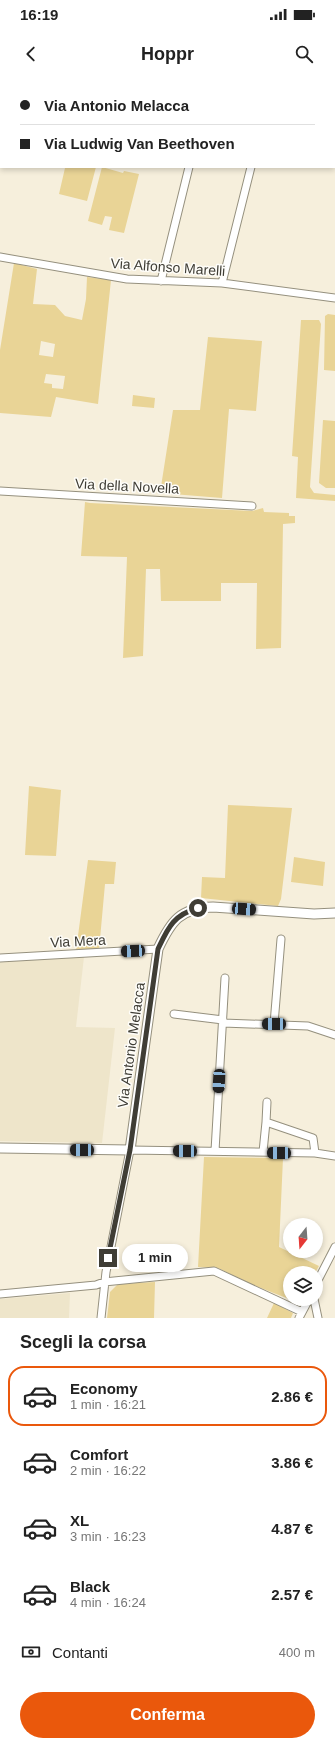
<!DOCTYPE html>
<html lang="it">
<meta charset="utf-8">
<style>
body{margin:0;font-family:Helvetica,sans-serif;background:#f2f2f2;color:#222;height:100vh;display:flex;flex-direction:column;font-size:15px;white-space:nowrap}
*{box-sizing:border-box;margin:0}
p{font-size:13px;color:#767676}
.icon{flex:none;width:22px;height:22px;fill:none;stroke:currentColor;stroke-width:2;stroke-linecap:round;stroke-linejoin:round}
.map{position:relative;height:1238px;overflow:hidden}
.panel{display:flex;flex-direction:column;background:#fff;flex:1}
.panel>*{flex:none}
.guide{position:absolute;left:0px;top:0px;width:335px;height:88px;box-shadow:0 2px 6px #0003;display:grid;align-content:center;height:88px;padding:0 20px;background:#fff}
.needle{width:26px;rotate:197deg}
.buttons{position:absolute;left:283px;top:1138px;display:grid;gap:8px}
.buttons a{display:grid;place-items:center;width:40px;height:40px;border-radius:50%;background:#fff;box-shadow:0 2px 6px #0003;font-size:20px}
.end{position:absolute;width:18px;height:18px;margin:-9px;border:5px solid #3f3d35;background:#fff;box-shadow:0 0 0 2px #fff}
.from{border-radius:50%}
.bubble{position:absolute;height:28px;border-radius:14px;background:#fff;box-shadow:0 2px 6px #0003;font-size:13px;font-weight:800;line-height:28px;text-align:center}
.car{position:absolute;width:12px;height:24px;margin:-12px -6px;border-radius:5px;box-shadow:0 0 3px 1px #0007;background:linear-gradient(#222 24%,#8ab4d8 0 40%,#222 0 76%,#8ab4d8 0 86%,#222 0)}
.guide b{display:flex;align-items:center;gap:14px;height:38px;font-size:15px}
.guide b+b{border-top:1px solid #e0e0e0}
.guide i{width:10px;height:10px;background:#222}
ul{padding:0;list-style:none}
li{display:flex;align-items:center;gap:12px;height:60px;margin:0 8px 6px;padding:0 12px;border:2px solid transparent;border-radius:16px}
li div{flex:1}
li b{display:block;font-size:15px}
li em{font-style:normal;font-weight:800}
li.current{border-color:#ea580c}
li>.icon{width:36px;height:36px;stroke-width:1.5}
h2{padding:0 20px;font-size:18px;line-height:48px}
.pay{display:flex;align-items:center;gap:10px;height:44px;padding:0 20px;font-size:15px}
.pay p{margin-inline-start:auto}
.primary-button{display:flex;gap:8px;margin-top:auto;padding:8px 20px}
.primary-button a{flex:1;height:46px;border-radius:24px;background:#ea580c;color:#fff;font-size:16px;font-weight:800;line-height:46px;text-align:center}
.status{display:flex;justify-content:space-between;align-items:center;height:28px;padding:0 20px;background:#fff;direction:ltr}
.status svg{height:11px;fill:currentColor}
header{display:flex;justify-content:space-between;align-items:center;height:52px;padding:0 20px;background:#fff;font-size:18px;font-weight:800}
.map>svg:first-child{display:block}
.built{fill:#eee5ca}
.green{fill:#e9d496;fill-rule:evenodd}
.lines{fill:none;stroke-linecap:round;stroke-linejoin:round}
.minor-casing{stroke:#95907e;stroke-width:9}
.major-casing{stroke:#95907e;stroke-width:11}
.minor{stroke:#fff;stroke-width:7}
.major{stroke:#fff;stroke-width:9}
.route{stroke:#3f3d35;stroke-width:5}
.labels{text-anchor:middle;stroke-width:3;stroke-linejoin:round;paint-order:stroke}
.street-label{font-size:14px;fill:#3f3d35;stroke:#fefdf9}
</style>
<div class="status"><b>16:19</b><svg viewBox="0 0 49 12"><path d="M0 12V9h3v3zM5 12V6h3v6zM10 12V3h3v9zM15 12V0h3v12zM26 1h20v11H26zM47 4h2v5h-2z"/></svg></div>
<header><svg class="icon" aria-label="back" viewBox="0 0 24 24"><path d="M15 5l-7 7 7 7"/></svg>Hoppr<svg class="icon" aria-label="search" viewBox="0 0 24 24"><circle cx="10" cy="10" r="6"/><path d="M15 15l6 6"/></svg></header>
<div class="map">
<svg width="335" height="1238" viewBox="0 0 335 1238">
<rect width="100%" height="100%" fill="#f6efdc"/>
<!-- built -->
<path class="built" d="M 84,877 L 76,947 L 115,948 L 102,1063 L 0,1061 L 0,881 Z
M 70,1213 L 69,1238 L 0,1238 L 0,1219 Z"/>
<!-- green -->
<path class="green" d="M 62,87 L 96,87 L 87,121 L 59,114 L 65,88 Z
M 102,87 L 123,93 L 124,91 L 139,94 L 124,153 L 109,150 L 112,137 L 105,136 L 102,145 L 88,141 Z
M 14,183 L 37,189 L 33,224 L 55,225 L 65,236 L 82,240 L 86,219 L 87,197 L 111,200 L 98,324 L 56,317 L 51,337 L 0,333 L 0,270 ZM 41,261 L 55,264 L 53,277 L 39,275 ZM 46,294 L 65,296 L 63,309 L 52,308 L 52,304 L 44,303 Z
M 328,234 L 335,235 L 335,291 L 324,290 L 325,236 Z
M 301,240 L 319,240 L 321,244 L 310,407 L 314,413 L 335,415 L 335,421 L 296,418 L 298,377 L 292,376 Z
M 208,257 L 262,261 L 256,331 L 229,329 L 222,418 L 160,413 L 173,330 L 200,330 Z
M 133,315 L 155,318 L 154,328 L 132,326 Z
M 323,340 L 335,341 L 335,408 L 326,408 L 319,403 Z
M 85,422 L 90,423 L 252,431 L 263,428 L 264,432 L 289,433 L 289,436 L 295,436 L 295,443 L 283,444 L 281,568 L 256,569 L 257,503 L 221,503 L 221,521 L 161,521 L 160,489 L 146,489 L 143,576 L 123,578 L 127,477 L 81,476 Z
M 29,706 L 61,710 L 56,776 L 25,775 Z
M 228,725 L 292,728 L 281,819 L 278,826 L 201,818 L 202,797 L 225,798 Z
M 294,777 L 325,782 L 323,806 L 291,802 Z
M 88,780 L 116,782 L 114,804 L 105,804 L 99,870 L 76,871 Z
M 204,1077 L 283,1078 L 279,1167 L 319,1186 L 315,1193 L 290,1193 L 290,1219 L 301,1219 L 299,1223 L 251,1204 L 218,1188 L 198,1187 Z
M 155,1202 L 154,1238 L 107,1238 L 110,1212 L 118,1204 Z
M 274,1223 L 293,1233 L 291,1238 L 267,1238 Z"/>
<g class="lines">
<defs>
<path id="minor" d="M 165,1 L 165,0
M 271,1 L 271,0
M 317,1 L 317,0
M 0,177 L 127,199 L 222,203 L 335,218
M 161,201 L 189,87
M 222,203 L 251,87
M 0,411 L 252,426
M 0,878 L 158,869
M 174,934 L 223,940
M 223,943 L 308,946 L 335,955
M 274,944 L 281,859
M 266,1042 L 267,1022
M 215,1071 L 225,898
M 263,1072 L 266,1042 L 313,1058 L 315,1073
M 316,1204 L 335,1167
M 0,1214 L 96,1205 L 104,1202 L 214,1191 L 302,1232
M 314,1219 L 318,1238
M 101,1238 L 106,1192 L 130,1070 L 315,1073 L 335,1076
M 299,1238 L 309,1219"/>
<path id="major" d="M 0,1068 L 130,1070 L 158,869 C 171,841 180,828 213,827 L 314,834 L 335,833"/>
</defs>
<!-- minor casing -->
<use href="#minor" class="minor-casing"/>
<!-- major casing -->
<use href="#major" class="major-casing"/>
<!-- minor -->
<use href="#minor" class="minor"/>
<!-- major -->
<use href="#major" class="major"/>
</g>
<g class="lines">
<!-- route -->
<path class="route" d="M 108,1178 L 130,1070 L 158,869 C 168,848 173,835 198,828"/>
</g>
<g class="labels">
<!-- street labels -->
<g class="street-label">
<text transform="translate(168 187) rotate(4)" y="5">Via Alfonso Marelli</text>
<text transform="translate(127 406) rotate(3)" y="5">Via della Novella</text>
<text transform="translate(78 861) rotate(-3)" y="5">Via Mera</text>
<text transform="translate(131 965) rotate(-82)" y="5">Via Antonio Melacca</text>
</g>
</g>
</svg>
<div class="buttons">
<a><svg class="needle" viewBox="-14 -14 28 28"><path d="M0-13l5 13h-10z" fill="#e53935"/><path d="M0 13l5-13h-10z" fill="#767676"/></svg></a>
<a><svg class="icon" aria-label="layers" viewBox="0 0 24 24"><path d="M12 4l9 5-9 5-9-5zM3 14l9 5 9-5"/></svg></a>
</div>
<i class="end from" style="left:198px;top:828px"></i>
<i class="end" style="left:108px;top:1178px"></i>
<div class="bubble" style="left:122px;top:1164px;width:66px">1 min</div>
<i class="car" style="left:244px;top:829px;rotate:94deg"></i>
<i class="car" style="left:133px;top:871px;rotate:267deg"></i>
<i class="car" style="left:274px;top:944px;rotate:270deg"></i>
<i class="car" style="left:219px;top:1001px;rotate:183deg"></i>
<i class="car" style="left:82px;top:1070px;rotate:271deg"></i>
<i class="car" style="left:185px;top:1071px;rotate:271deg"></i>
<i class="car" style="left:279px;top:1073px;rotate:271deg"></i>
<div class="guide">
<b><i class="from"></i>Via Antonio Melacca</b>
<b><i></i>Via Ludwig Van Beethoven</b>
</div>
</div>
<section class="panel">
<h2>Scegli la corsa</h2>
<ul>
<li class="current"><svg class="icon" aria-label="car" viewBox="0 0 24 24"><path d="M5 17H2v-5l4-1 3-4h7l3 4 3 1v5h-3M9 17h6M6 11h13"/><circle cx="7" cy="17" r="2"/><circle cx="17" cy="17" r="2"/></svg><div><b>Economy</b><p>1 min · 16:21</p></div><em>2.86 €</em></li>
<li><svg class="icon" aria-label="car" viewBox="0 0 24 24"><path d="M5 17H2v-5l4-1 3-4h7l3 4 3 1v5h-3M9 17h6M6 11h13"/><circle cx="7" cy="17" r="2"/><circle cx="17" cy="17" r="2"/></svg><div><b>Comfort</b><p>2 min · 16:22</p></div><em>3.86 €</em></li>
<li><svg class="icon" aria-label="car" viewBox="0 0 24 24"><path d="M5 17H2v-5l4-1 3-4h7l3 4 3 1v5h-3M9 17h6M6 11h13"/><circle cx="7" cy="17" r="2"/><circle cx="17" cy="17" r="2"/></svg><div><b>XL</b><p>3 min · 16:23</p></div><em>4.87 €</em></li>
<li><svg class="icon" aria-label="car" viewBox="0 0 24 24"><path d="M5 17H2v-5l4-1 3-4h7l3 4 3 1v5h-3M9 17h6M6 11h13"/><circle cx="7" cy="17" r="2"/><circle cx="17" cy="17" r="2"/></svg><div><b>Black</b><p>4 min · 16:24</p></div><em>2.57 €</em></li>
</ul>
<div class="pay"><svg class="icon" aria-label="cash" viewBox="0 0 24 24"><path d="M3 7h18v10H3z"/><circle cx="12" cy="12" r="2"/></svg>Contanti<p>400 m</p></div>
<div class="primary-button"><a>Conferma</a></div>
</section>
